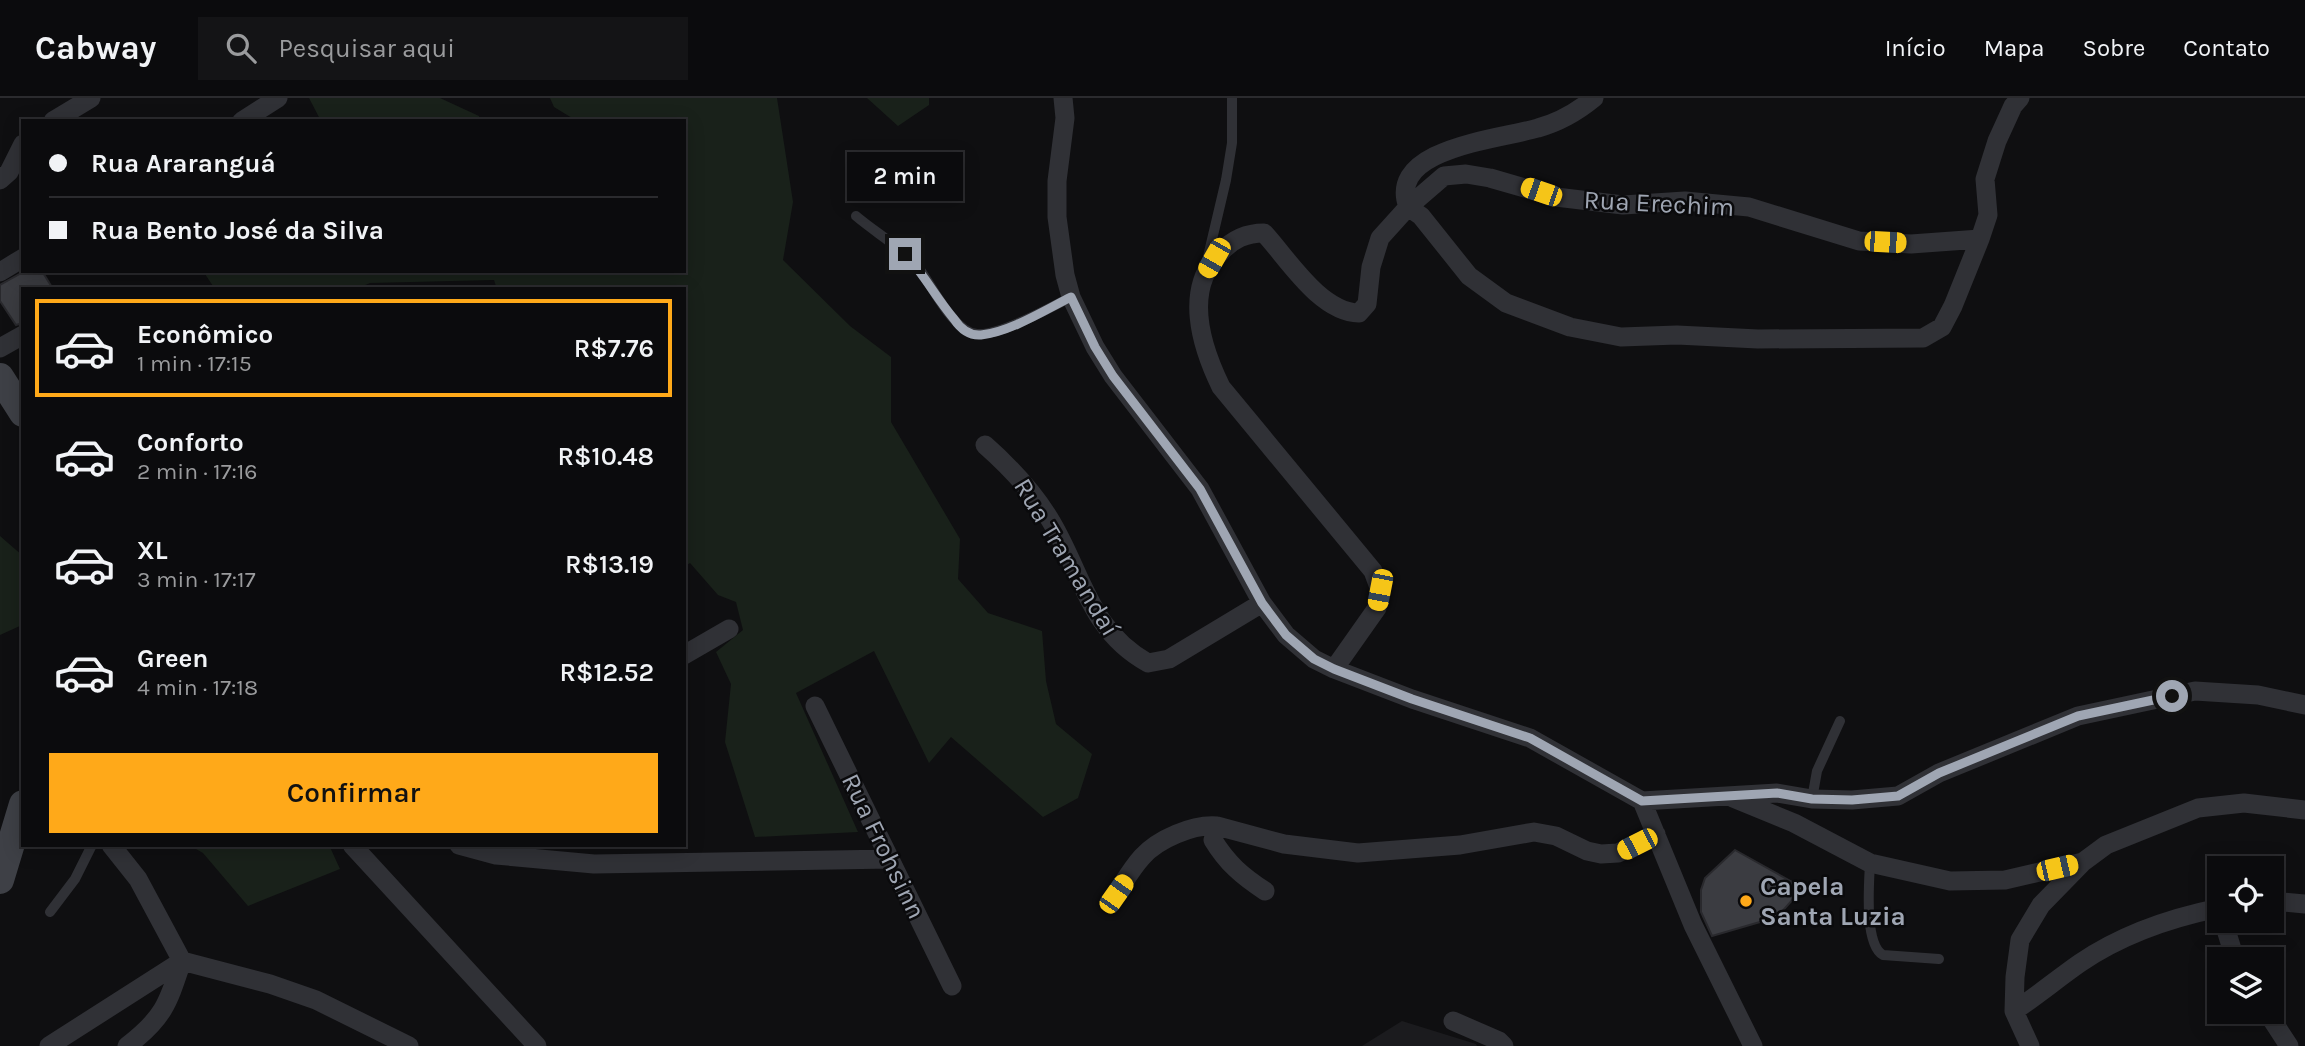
<!DOCTYPE html>
<html lang="pt">
<meta charset="utf-8">
<style>
body{margin:0;font-family:Karla,sans-serif;background:#141416;color:#f1f3f6;height:100vh;display:flex;flex-direction:column;font-size:26px;white-space:nowrap}
*{box-sizing:border-box;margin:0}
p{font-size:23px;color:#9a9b9d}
.icon{flex:none;width:38px;height:38px;fill:none;stroke:currentColor;stroke-width:2;stroke-linecap:round;stroke-linejoin:round}
.map{position:relative;flex:1;overflow:hidden}
.side{position:absolute;left:21px;top:189px;width:665px;height:560px;display:flex;flex-direction:column;background:#0b0b0d;border-radius:0px;box-shadow:0 4px 18px #0003,0 0 0 2px #2b2b2e}
.side>*{flex:none}
.banner{position:absolute;left:21px;top:21px;width:665px;height:154px;border-radius:0px;box-shadow:0 4px 18px #0003,0 0 0 2px #2b2b2e;display:grid;align-content:center;height:154px;padding:0 28px;background:#0b0b0d}
.controls{position:absolute;left:2207px;top:758px;display:grid;gap:14px}
.controls a{display:grid;place-items:center;width:77px;height:77px;border-radius:0px;background:#0b0b0d;box-shadow:0 4px 18px #0003,0 0 0 2px #2b2b2e;font-size:35px}
.end{position:absolute;width:32px;height:32px;margin:-16px;border:9px solid #9fa6b3;background:#111;box-shadow:0 0 0 4px #111}
.from{border-radius:50%}
.bubble{position:absolute;height:49px;border-radius:0px;background:#0b0b0d;box-shadow:0 4px 18px #0003,0 0 0 2px #2b2b2e;font-size:23px;font-weight:600;line-height:49px;text-align:center}
.car{position:absolute;width:21px;height:42px;margin:-21px -10px;border-radius:9px;box-shadow:0 0 5px 2px #0007;background:linear-gradient(#f5c518 24%,#345 0 40%,#f5c518 0 76%,#345 0 86%,#f5c518 0)}
.banner b{display:flex;align-items:center;gap:24px;height:66px;font-size:26px}
.banner b+b{border-top:2px solid #2b2b2e}
.banner i{width:18px;height:18px;background:#f1f3f6}
ul{padding:12px 0 0;list-style:none}
li{display:flex;align-items:center;gap:21px;height:98px;margin:0 14px 10px;padding:0 14px;border:4px solid transparent;border-radius:0px}
li div{flex:1}
li b{display:block;font-size:26px}
li em{font-style:normal;font-weight:600}
li.selected{border-color:#ffa919}
li>.icon{width:63px;height:63px;stroke-width:1.5}
.primary-button{display:flex;gap:14px;margin-top:auto;padding:14px 28px}
.primary-button a{flex:1;height:80px;border-radius:0px;background:#ffa919;color:#111;font-size:28px;font-weight:600;line-height:80px;text-align:center}
header{display:flex;align-items:center;gap:42px;box-sizing:border-box;height:98px;padding:0 35px;background:#0b0b0d;border-bottom:2px solid #2b2b2e}
header strong{font-size:33px}
nav{display:flex;gap:38px;margin-inline-start:auto;font-size:24px}
.search{width:490px;height:63px;background:#141416;display:flex;align-items:center;gap:18px;box-sizing:border-box;padding:0 24px;border-radius:0px;color:#9a9b9d;font-size:26px}
.map>svg:first-child{display:block}
.built{fill:#1b1b1e}
.green{fill:#19211a}
.building{fill:#3b3c41;stroke:#29292d;stroke-width:2}
.lines{fill:none;stroke-linecap:round;stroke-linejoin:round}
.lane{stroke:#303136;stroke-width:10}
.street{stroke:#303136;stroke-width:19}
.secondary{stroke:#3e4046;stroke-width:28}
.route{stroke:#9fa6b3;stroke-width:9}
.poi-dot{fill:#ffa919;stroke:#0a0a0c;stroke-width:2.5}
.labels{text-anchor:middle;stroke-width:5;stroke-linejoin:round;paint-order:stroke}
.street-label{font-size:26px;fill:#9fa6b3;stroke:#0a0a0c}
.poi-label{font-size:26px;font-weight:bold;fill:#9fa6b3;stroke:#0a0a0c;text-anchor:start}
</style>
<header>
<strong>Cabway</strong>
<div class="search"><svg class="icon" aria-label="search" viewBox="0 0 24 24"><circle cx="10" cy="10" r="6"/><path d="M15 15l6 6"/></svg>Pesquisar aqui</div>
<nav><a>Início</a><a>Mapa</a><a>Sobre</a><a>Contato</a></nav>
</header>
<div class="map">
<svg width="2305" height="948" viewBox="0 0 2305 948">
<rect width="100%" height="100%" fill="#0f0f11"/>
<!-- built -->
<path class="built" d="M 1402,923 L 1476,946 L 1477,948 L 1362,948 Z"/>
<!-- green -->
<path class="green" d="M 309,0 L 440,0 L 479,18 L 479,23 L 321,23 Z
M 550,0 L 777,0 L 793,104 L 783,162 L 850,228 L 891,259 L 891,324 L 960,441 L 958,481 L 988,515 L 1042,533 L 1046,583 L 1056,626 L 1092,656 L 1078,700 L 1043,719 L 951,639 L 929,665 L 874,553 L 796,595 L 858,734 L 755,739 L 725,644 L 731,586 L 716,554 L 743,532 L 736,504 L 718,497 L 690,465 L 684,469 L 684,191 L 497,191 L 494,182 L 370,185 L 356,191 L 215,191 L 203,173 L 684,173 L 684,23 L 577,23 L 554,9 Z
M 867,0 L 929,0 L 929,7 L 898,28 Z
M 0,438 L 23,458 L 22,527 L 0,537 Z
M 189,747 L 329,747 L 340,771 L 248,808 L 203,755 Z"/>
<!-- building -->
<path class="building" d="M 25,173 L 42,173 L 53,191 L 23,191 L 23,225 L 16,227 L 0,203 L 0,187 Z
M 1735,752 L 1803,790 L 1777,819 L 1712,838 L 1701,814 L 1701,792 L 1705,780 Z"/>
<g class="lines">
<!-- lane -->
<path class="lane" d="M 856,118 C 876,135 901,149 918,169 C 932,187 953,234 977,236 C 999,238 1050,210 1071,199
M 1206,167 L 1226,82 L 1232,45 L 1232,0
M 1812,701 L 1817,673 L 1840,623
M 1870,765 C 1869,786 1864,846 1883,857 L 1939,861
M 50,814 L 75,781 L 92,747"/>
<!-- street -->
<path class="street" d="M 1063,0 L 1065,20 L 1057,83 L 1057,119 L 1065,177 L 1071,199 L 1095,249 L 1113,278 L 1200,391 L 1262,505 L 1286,537 L 1314,561 L 1334,571 L 1412,601 L 1530,640 L 1642,703 L 1777,695 L 1812,701 L 1852,702 L 1898,698 L 1939,675 L 2078,618 L 2195,593 L 2258,597 L 2305,607
M 53,23 L 91,0
M 242,23 L 278,0
M 0,82 L 9,74 L 23,46
M 1408,109 L 1421,118 L 1469,178 L 1506,205 L 1570,229 L 1621,239 L 1677,237 L 1758,241 L 1923,240 L 1942,229 L 1953,208 L 1980,141
M 1408,109 C 1386,50 1501,41 1538,30 C 1560,24 1577,14 1594,0
M 0,174 L 23,160
M 0,250 L 23,237
M 985,347 C 1010,369 1031,391 1049,420 C 1082,473 1088,532 1148,565 L 1169,561 L 1262,505
M 684,557 L 729,531
M 1334,571 L 1377,510 L 1380,492 L 1373,473 L 1221,289 C 1201,248 1183,190 1221,154 C 1233,141 1246,135 1264,135 C 1288,161 1320,214 1359,215 L 1367,206 L 1371,169 L 1380,140 L 1408,109 L 1444,78 L 1466,76 L 1490,80 L 1556,99 L 1623,107 L 1685,103 L 1749,109 L 1859,143 L 1911,146 L 1980,141 L 1988,117 L 1985,81 L 1997,43 L 2013,8 L 2020,0
M 815,608 L 952,888
M 1733,700 L 1794,725 L 1870,765 L 1950,783 L 2005,782 L 2083,764 L 2106,747 L 2198,710 L 2244,705 L 2305,712
M 1642,703 L 1693,827 L 1753,948
M 111,747 L 138,781 L 182,863 L 270,886 L 316,902 L 409,948
M 352,747 L 537,948
M 459,747 L 496,757 L 594,766 L 890,761
M 1265,793 C 1242,778 1227,765 1213,742 L 1217,728 L 1284,746 L 1358,755 L 1460,747 L 1534,734 L 1556,738 L 1587,753 L 1601,756 L 1618,755 L 1656,736
M 1116,796 C 1124,784 1132,770 1142,759 C 1158,741 1193,726 1217,728
M 2272,803 L 2305,806
M 2223,822 L 2235,861
M 2014,913 C 2037,898 2057,881 2080,865 C 2121,837 2170,820 2219,810
M 2267,914 L 2289,948
M 1453,923 L 1499,943 L 1504,948
M 49,948 L 182,863
M 127,948 C 164,920 168,905 182,863
M 2030,948 L 2014,913 L 2015,879 L 2020,842 L 2041,807 L 2083,764"/>
<!-- secondary -->
<path class="secondary" d="M 0,279 L 23,315
M 0,782 L 23,706"/>
</g>
<g class="lines">
<!-- route -->
<path class="route" d="M 905,156 C 924,176 936,200 954,221 C 960,230 969,238 981,237 C 1010,234 1045,212 1071,199 L 1095,249 L 1113,278 L 1200,391 L 1262,505 L 1286,537 L 1314,561 L 1334,571 L 1412,601 L 1530,640 L 1642,703 L 1777,695 L 1812,701 L 1852,702 L 1898,698 L 1939,675 L 2078,618 L 2172,598"/>
</g>
<!-- markers -->
<circle class="poi-dot" cx="1746" cy="803" r="7"/>
<g class="labels">
<!-- street labels -->
<g class="street-label">
<text transform="translate(1659 105) rotate(3)" y="9">Rua Erechim</text>
<text transform="translate(1067 459) rotate(59)" y="9">Rua Tramandaí</text>
<text transform="translate(884 748) rotate(64)" y="9">Rua Frohsinn</text>
</g>
<!-- poi labels -->
<g class="poi-label">
<text x="1760" y="797">Capela<tspan x="1760" dy="30">Santa Luzia</tspan></text>
</g>
</g>
</svg>
<div class="controls">
<a><svg class="icon" aria-label="locate" viewBox="0 0 24 24"><circle cx="12" cy="12" r="6"/><path d="M12 2v4M12 18v4M2 12h4M18 12h4"/></svg></a>
<a><svg class="icon" aria-label="layers" viewBox="0 0 24 24"><path d="M12 4l9 5-9 5-9-5zM3 14l9 5 9-5"/></svg></a>
</div>
<i class="end from" style="left:2172px;top:598px"></i>
<i class="end" style="left:905px;top:156px"></i>
<div class="bubble" style="left:847px;top:54px;width:116px">2 min</div>
<i class="car" style="left:1541px;top:94px;rotate:289deg"></i>
<i class="car" style="left:1885px;top:144px;rotate:93deg"></i>
<i class="car" style="left:1214px;top:160px;rotate:210deg"></i>
<i class="car" style="left:1380px;top:492px;rotate:191deg"></i>
<i class="car" style="left:1637px;top:746px;rotate:243deg"></i>
<i class="car" style="left:2057px;top:770px;rotate:77deg"></i>
<i class="car" style="left:1116px;top:796px;rotate:35deg"></i>
<div class="banner">
<b><i class="from"></i>Rua Araranguá</b>
<b><i></i>Rua Bento José da Silva</b>
</div>
<section class="side">
<ul>
<li class="selected"><svg class="icon" aria-label="car" viewBox="0 0 24 24"><path d="M5 17H2v-5l4-1 3-4h7l3 4 3 1v5h-3M9 17h6M6 11h13"/><circle cx="7" cy="17" r="2"/><circle cx="17" cy="17" r="2"/></svg><div><b>Econômico</b><p>1 min · 17:15</p></div><em>R$7.76</em></li>
<li><svg class="icon" aria-label="car" viewBox="0 0 24 24"><path d="M5 17H2v-5l4-1 3-4h7l3 4 3 1v5h-3M9 17h6M6 11h13"/><circle cx="7" cy="17" r="2"/><circle cx="17" cy="17" r="2"/></svg><div><b>Conforto</b><p>2 min · 17:16</p></div><em>R$10.48</em></li>
<li><svg class="icon" aria-label="car" viewBox="0 0 24 24"><path d="M5 17H2v-5l4-1 3-4h7l3 4 3 1v5h-3M9 17h6M6 11h13"/><circle cx="7" cy="17" r="2"/><circle cx="17" cy="17" r="2"/></svg><div><b>XL</b><p>3 min · 17:17</p></div><em>R$13.19</em></li>
<li><svg class="icon" aria-label="car" viewBox="0 0 24 24"><path d="M5 17H2v-5l4-1 3-4h7l3 4 3 1v5h-3M9 17h6M6 11h13"/><circle cx="7" cy="17" r="2"/><circle cx="17" cy="17" r="2"/></svg><div><b>Green</b><p>4 min · 17:18</p></div><em>R$12.52</em></li>
</ul>
<div class="primary-button"><a>Confirmar</a></div>
</section>
</div>
